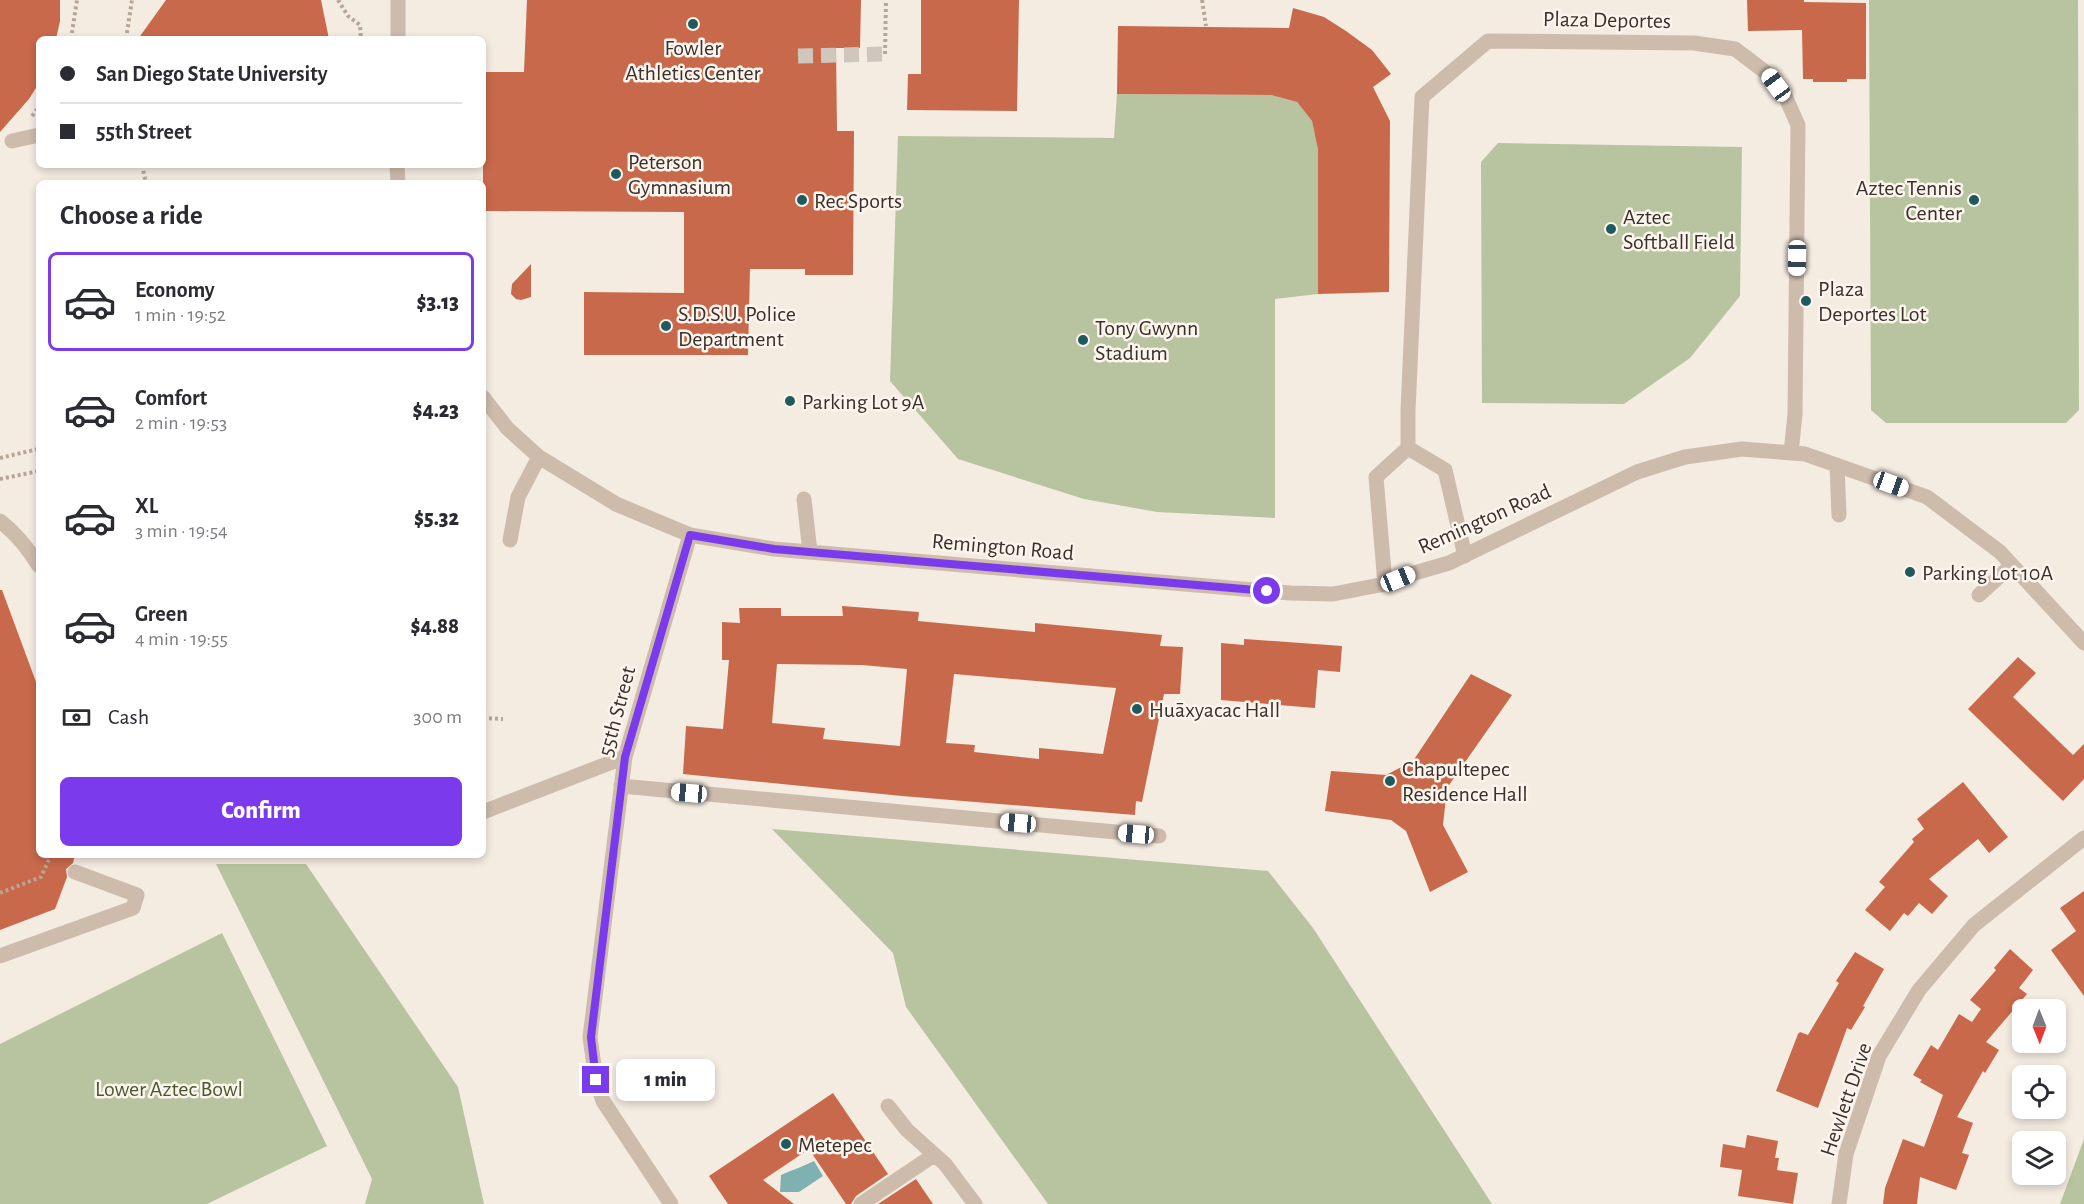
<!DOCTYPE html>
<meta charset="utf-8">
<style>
body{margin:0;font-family:"Alegreya Sans",sans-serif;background:#f2f2f3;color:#2b2b33;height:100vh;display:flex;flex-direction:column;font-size:22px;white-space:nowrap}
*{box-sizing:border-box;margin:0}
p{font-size:20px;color:#7c7c81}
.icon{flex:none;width:33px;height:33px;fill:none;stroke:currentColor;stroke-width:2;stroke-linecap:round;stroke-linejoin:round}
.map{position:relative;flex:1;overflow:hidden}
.panel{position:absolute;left:36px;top:180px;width:450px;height:678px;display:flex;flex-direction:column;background:#fff;border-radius:9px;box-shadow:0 3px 9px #0003}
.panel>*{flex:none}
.banner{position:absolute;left:36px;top:36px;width:450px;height:132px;border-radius:9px;box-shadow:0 3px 9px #0003;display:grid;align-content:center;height:132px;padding:0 24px;background:#fff}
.needle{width:39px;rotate:179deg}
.controls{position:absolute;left:2012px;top:999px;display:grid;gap:12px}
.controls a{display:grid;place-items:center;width:54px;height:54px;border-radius:9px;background:#fff;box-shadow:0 3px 9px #0003;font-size:30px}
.end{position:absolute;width:27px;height:27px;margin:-14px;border:8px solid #7c3aed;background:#fff;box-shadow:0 0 0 3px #fff}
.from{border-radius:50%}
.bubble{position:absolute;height:42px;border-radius:9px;background:#fff;box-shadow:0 3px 9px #0003;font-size:20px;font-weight:800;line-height:42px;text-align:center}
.car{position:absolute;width:18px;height:36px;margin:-18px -9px;border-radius:8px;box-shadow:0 0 4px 2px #0007;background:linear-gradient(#fff 24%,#345 0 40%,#fff 0 76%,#345 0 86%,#fff 0)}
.banner b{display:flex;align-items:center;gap:21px;height:57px;font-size:22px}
.banner b+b{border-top:2px solid #e1e1e2}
.banner i{width:15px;height:15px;background:#2b2b33}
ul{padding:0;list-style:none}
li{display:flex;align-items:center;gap:18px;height:99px;margin:0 12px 9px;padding:0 12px;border:3px solid transparent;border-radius:9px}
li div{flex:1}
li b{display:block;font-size:22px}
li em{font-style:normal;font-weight:800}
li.current{border-color:#7c3aed}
li>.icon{width:54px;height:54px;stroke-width:1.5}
h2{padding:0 24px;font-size:27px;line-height:72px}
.pay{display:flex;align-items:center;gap:15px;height:66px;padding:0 24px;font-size:22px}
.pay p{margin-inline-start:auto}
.primary-button{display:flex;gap:12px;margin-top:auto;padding:12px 24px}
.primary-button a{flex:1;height:69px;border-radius:9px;background:#7c3aed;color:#fff;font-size:24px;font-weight:800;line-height:69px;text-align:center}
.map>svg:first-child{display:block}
.green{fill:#b8c4a0}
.water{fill:#7fb0b2}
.building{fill:#c8694b;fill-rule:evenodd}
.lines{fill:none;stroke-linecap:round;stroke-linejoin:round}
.minor-tunnel{stroke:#cfc6bd;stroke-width:15;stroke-dasharray:15 8;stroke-linecap:butt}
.path{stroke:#b9a596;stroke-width:4;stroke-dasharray:3 3;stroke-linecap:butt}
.minor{stroke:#cdbbac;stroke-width:15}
.route{stroke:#7c3aed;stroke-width:8}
.poi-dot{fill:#1f5a5e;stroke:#fbf5ee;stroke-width:2}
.labels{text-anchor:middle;stroke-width:5;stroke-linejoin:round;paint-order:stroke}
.street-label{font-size:22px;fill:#3b302b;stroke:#fbf5ee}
.poi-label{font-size:22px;fill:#3b302b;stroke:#fbf5ee;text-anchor:start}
.park-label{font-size:22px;fill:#4a5a2e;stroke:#fbf5ee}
</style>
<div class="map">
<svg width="2084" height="1204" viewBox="0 0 2084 1204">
<rect width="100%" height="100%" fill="#f4ebe1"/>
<!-- green -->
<path class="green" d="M 1869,0 L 2078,0 L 2079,410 L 2066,423 L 1886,423 L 1871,410 Z
M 1117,94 L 1271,95 L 1297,102 L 1312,121 L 1318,150 L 1318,294 L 1275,299 L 1275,518 L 1157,512 L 1084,499 L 958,459 L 890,381 L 898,136 L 1114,138 Z
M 1498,143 L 1742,147 L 1740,296 L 1690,358 L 1624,404 L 1482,403 L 1481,162 Z
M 772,829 L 1268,871 L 1313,928 L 1492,1204 L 1048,1204 L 906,1007 L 893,953 Z
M 216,864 L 306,864 L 458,1087 L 484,1204 L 365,1204 L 372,1179 Z
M 222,933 L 327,1146 L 207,1204 L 0,1204 L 0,1044 Z
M 2084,1139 L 2084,1204 L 2060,1204 Z"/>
<!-- water -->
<path class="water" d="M 814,1161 L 823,1176 L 799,1192 L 780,1192 L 781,1175 C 792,1170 802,1167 814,1161 Z"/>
<!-- building -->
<path class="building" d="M 0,0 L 60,0 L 60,21 L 56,39 L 39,39 L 39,83 L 29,99 L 0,132 Z
M 166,0 L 321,0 L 329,39 L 138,39 Z
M 527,0 L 861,0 L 860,48 L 836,48 L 837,131 L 854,131 L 853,275 L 805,275 L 805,269 L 750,269 L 748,355 L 584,355 L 584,292 L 684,293 L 684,212 L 483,211 L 483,72 L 524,72 Z
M 921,0 L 1019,0 L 1017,111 L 907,110 L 908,74 L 921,74 Z
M 1747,0 L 1804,0 L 1804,2 L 1866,3 L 1866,79 L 1847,79 L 1847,82 L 1813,82 L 1813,79 L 1803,79 L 1802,30 L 1748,31 Z
M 1293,8 L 1324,17 L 1346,31 L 1372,50 L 1391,74 L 1373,87 L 1390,121 L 1389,292 L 1318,294 L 1318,150 L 1312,121 L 1297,102 L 1271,95 L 1117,94 L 1118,26 L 1289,28 Z
M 531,264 L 531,297 L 521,300 L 516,299 L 511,294 L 512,284 Z
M 0,590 L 2,590 L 39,690 L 39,855 L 75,855 L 73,863 L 66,869 L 67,877 L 55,909 L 0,930 Z
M 842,606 L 919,612 L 918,621 L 1035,632 L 1035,623 L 1162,635 L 1160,646 L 1183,647 L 1180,694 L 1164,694 L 1142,802 L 1136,801 L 1135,815 L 902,796 L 683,774 L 686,726 L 723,729 L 729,660 L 722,660 L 722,622 L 740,623 L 739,608 L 781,608 L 781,616 L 843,616 ZM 777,664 L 862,665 L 907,669 L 900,746 L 823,739 L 825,728 L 772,723 ZM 954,674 L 1116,688 L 1103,754 L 1039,748 L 1039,759 L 974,752 L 975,745 L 946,743 Z
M 1244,639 L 1342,646 L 1340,672 L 1318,670 L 1315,708 L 1221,700 L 1221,643 L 1244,645 Z
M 2018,657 L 2036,673 L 2013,697 L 2073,755 L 2084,744 L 2084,779 L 2063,801 L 1968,709 Z
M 1471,674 L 1512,695 L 1447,788 L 1443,825 L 1468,872 L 1430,892 L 1406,831 L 1391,820 L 1325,811 L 1331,771 L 1386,775 L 1413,761 Z
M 1963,782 L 2008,837 L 1989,853 L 1978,839 L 1929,879 L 1948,896 L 1932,914 L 1919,903 L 1908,916 L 1904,913 L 1890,931 L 1865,910 L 1885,887 L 1879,882 L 1914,842 L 1912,839 L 1924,829 L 1917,819 Z
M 2084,891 L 2084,996 L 2051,950 L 2076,931 L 2060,908 Z
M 2010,949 L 2033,970 L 2019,988 L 2027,994 L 1986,1042 L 1999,1050 L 1985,1073 L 1983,1071 L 1957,1117 L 1973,1123 L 1962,1153 L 1969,1155 L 1956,1190 L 1920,1177 L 1917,1204 L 1883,1204 L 1885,1188 L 1903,1139 L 1924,1147 L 1943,1095 L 1920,1082 L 1922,1080 L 1913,1075 L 1931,1045 L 1938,1050 L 1959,1014 L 1972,1022 L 1981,1009 L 1970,1000 L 1996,970 L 1994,968 Z
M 1855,952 L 1884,969 L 1863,1006 L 1865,1007 L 1851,1030 L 1847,1028 L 1818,1108 L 1776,1091 L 1798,1034 L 1800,1032 L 1808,1035 L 1839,983 L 1836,981 Z
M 833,1093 L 888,1174 L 856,1196 L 851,1204 L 846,1204 L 809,1149 L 763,1180 L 794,1204 L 728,1204 L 709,1176 Z
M 1747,1135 L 1778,1141 L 1775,1158 L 1779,1158 L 1777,1170 L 1798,1173 L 1793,1204 L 1738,1196 L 1742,1170 L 1720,1167 L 1723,1144 L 1745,1148 Z
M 916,1179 L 933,1204 L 878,1204 Z"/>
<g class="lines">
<!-- minor-tunnel -->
<path class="minor-tunnel" d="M 798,56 L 885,54"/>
<!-- path -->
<path class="path" d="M 338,0 L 348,16 L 360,25 L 361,39
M 1202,0 L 1206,26
M 71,39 L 77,0
M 126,39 L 132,0
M 885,54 L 886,0
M 32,116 L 39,107
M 142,165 L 146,183
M 0,458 L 38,449 L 39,450
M 0,479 L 39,471
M 483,718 L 503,719
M 0,893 L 41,877 L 51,855"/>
<!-- minor -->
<path class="minor" d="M 398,0 L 398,39
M 12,141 L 39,135
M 397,165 L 398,183
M 483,397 L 507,428 L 539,457 L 616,504 L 690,535 L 774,549 L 1290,593 L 1333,594 L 1385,584 L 1411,574 L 1449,563 L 1637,472 L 1685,457 L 1742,449 L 1805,454 L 1927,497 L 2000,552 L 2084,643
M 1408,448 L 1408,411 L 1422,97 L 1488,41 L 1694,43 L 1735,49 L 1768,74 L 1785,96 L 1798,125 L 1795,414 L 1791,453
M 1837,465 L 1839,515
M 804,499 L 810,552
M 0,521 C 17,534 28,548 39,566
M 510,540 L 518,497 L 539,457
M 1385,584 L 1376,477 L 1408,448 L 1445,470 L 1465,556
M 1979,595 L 2012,565
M 621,786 L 1159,836
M 483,812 L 625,757
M 0,956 L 133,908 L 137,895 L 75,872
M 888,1106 L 907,1130 L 945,1164 L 975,1204
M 671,1204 L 603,1101 L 596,1080 L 590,1037 L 625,757 L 690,535
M 861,1204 L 934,1155
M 1839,1204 L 1846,1154 L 1879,1056 L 1919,990 L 1974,925 L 2084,838"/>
</g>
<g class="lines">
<!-- route -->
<path class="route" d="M 596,1080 L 591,1037 L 625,757 L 690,535 L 774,549 L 1267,591"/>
</g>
<!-- markers -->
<g class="poi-dot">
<circle cx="693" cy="24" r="6"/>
<circle cx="616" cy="174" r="6"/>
<circle cx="802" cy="200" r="6"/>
<circle cx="1974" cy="200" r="6"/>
<circle cx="1611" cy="229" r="6"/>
<circle cx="1806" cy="301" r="6"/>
<circle cx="666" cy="326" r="6"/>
<circle cx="1083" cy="340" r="6"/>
<circle cx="790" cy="401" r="6"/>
<circle cx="1910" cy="572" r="6"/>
<circle cx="1137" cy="709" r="6"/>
<circle cx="1390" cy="781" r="6"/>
<circle cx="786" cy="1144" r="6"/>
</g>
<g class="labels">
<!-- street labels -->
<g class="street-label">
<text transform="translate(1607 19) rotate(1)" y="8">Plaza Deportes</text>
<text transform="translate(1484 518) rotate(-24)" y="8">Remington Road</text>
<text transform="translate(1003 546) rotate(5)" y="8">Remington Road</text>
<text transform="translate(616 711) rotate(-75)" y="8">55th Street</text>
<text transform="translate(1845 1099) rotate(-71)" y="8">Hewlett Drive</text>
</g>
<!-- poi labels -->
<g class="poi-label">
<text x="693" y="55" text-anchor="middle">Fowler<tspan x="693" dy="25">Athletics Center</tspan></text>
<text x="628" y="169">Peterson<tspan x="628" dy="25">Gymnasium</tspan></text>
<text x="1962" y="195" text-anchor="end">Aztec Tennis<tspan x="1962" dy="25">Center</tspan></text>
<text x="814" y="208">Rec Sports</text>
<text x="1623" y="224">Aztec<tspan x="1623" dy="25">Softball Field</tspan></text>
<text x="1818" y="296">Plaza<tspan x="1818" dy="25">Deportes Lot</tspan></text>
<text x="678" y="321">S.D.S.U. Police<tspan x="678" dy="25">Department</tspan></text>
<text x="1095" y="335">Tony Gwynn<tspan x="1095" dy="25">Stadium</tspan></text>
<text x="802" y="409">Parking Lot 9A</text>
<text x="1922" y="580">Parking Lot 10A</text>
<text x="1149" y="717">Huāxyacac Hall</text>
<text x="1402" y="776">Chapultepec<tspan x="1402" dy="25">Residence Hall</tspan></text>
<text x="798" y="1152">Metepec</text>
</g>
<!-- park labels -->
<g class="park-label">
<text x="169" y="1096">Lower Aztec Bowl</text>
</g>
</g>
</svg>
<div class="controls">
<a><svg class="needle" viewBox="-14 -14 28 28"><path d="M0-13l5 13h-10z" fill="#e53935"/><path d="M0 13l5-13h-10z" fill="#7c7c81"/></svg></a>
<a><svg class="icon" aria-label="locate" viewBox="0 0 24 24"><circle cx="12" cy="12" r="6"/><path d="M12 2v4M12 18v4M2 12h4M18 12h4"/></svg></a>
<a><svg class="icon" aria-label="layers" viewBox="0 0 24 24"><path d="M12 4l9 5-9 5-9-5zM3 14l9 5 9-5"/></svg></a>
</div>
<i class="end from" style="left:1267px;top:591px"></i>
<i class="end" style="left:596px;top:1080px"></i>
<div class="bubble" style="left:616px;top:1059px;width:99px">1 min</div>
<i class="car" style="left:1776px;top:85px;rotate:324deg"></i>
<i class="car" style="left:1797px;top:258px;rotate:181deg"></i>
<i class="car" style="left:1891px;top:484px;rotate:110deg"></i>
<i class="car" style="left:1398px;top:579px;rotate:68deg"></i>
<i class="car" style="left:689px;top:793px;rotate:275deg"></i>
<i class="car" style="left:1018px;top:823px;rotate:275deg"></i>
<i class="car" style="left:1136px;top:834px;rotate:275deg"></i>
<div class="banner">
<b><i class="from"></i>San Diego State University</b>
<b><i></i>55th Street</b>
</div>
<section class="panel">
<h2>Choose a ride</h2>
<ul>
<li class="current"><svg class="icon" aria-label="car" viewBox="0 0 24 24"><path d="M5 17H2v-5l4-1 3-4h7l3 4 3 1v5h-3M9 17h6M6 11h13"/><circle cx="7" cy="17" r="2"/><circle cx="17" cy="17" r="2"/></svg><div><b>Economy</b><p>1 min · 19:52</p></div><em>$3.13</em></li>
<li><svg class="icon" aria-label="car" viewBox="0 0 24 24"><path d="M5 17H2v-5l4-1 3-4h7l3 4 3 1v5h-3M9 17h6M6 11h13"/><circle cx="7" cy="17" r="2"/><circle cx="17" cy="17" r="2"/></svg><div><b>Comfort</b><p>2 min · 19:53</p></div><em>$4.23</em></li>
<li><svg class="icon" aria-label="car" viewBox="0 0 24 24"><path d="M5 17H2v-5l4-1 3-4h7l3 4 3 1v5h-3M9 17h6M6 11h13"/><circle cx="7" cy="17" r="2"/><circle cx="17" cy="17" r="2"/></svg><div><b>XL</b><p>3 min · 19:54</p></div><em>$5.32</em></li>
<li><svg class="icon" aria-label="car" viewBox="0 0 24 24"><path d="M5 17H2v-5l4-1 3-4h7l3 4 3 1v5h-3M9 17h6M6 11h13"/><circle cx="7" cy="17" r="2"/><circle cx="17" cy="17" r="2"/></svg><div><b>Green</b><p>4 min · 19:55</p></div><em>$4.88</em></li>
</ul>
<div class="pay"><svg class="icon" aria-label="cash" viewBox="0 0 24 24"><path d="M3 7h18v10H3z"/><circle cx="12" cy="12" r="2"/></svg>Cash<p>300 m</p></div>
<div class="primary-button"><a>Confirm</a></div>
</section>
</div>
